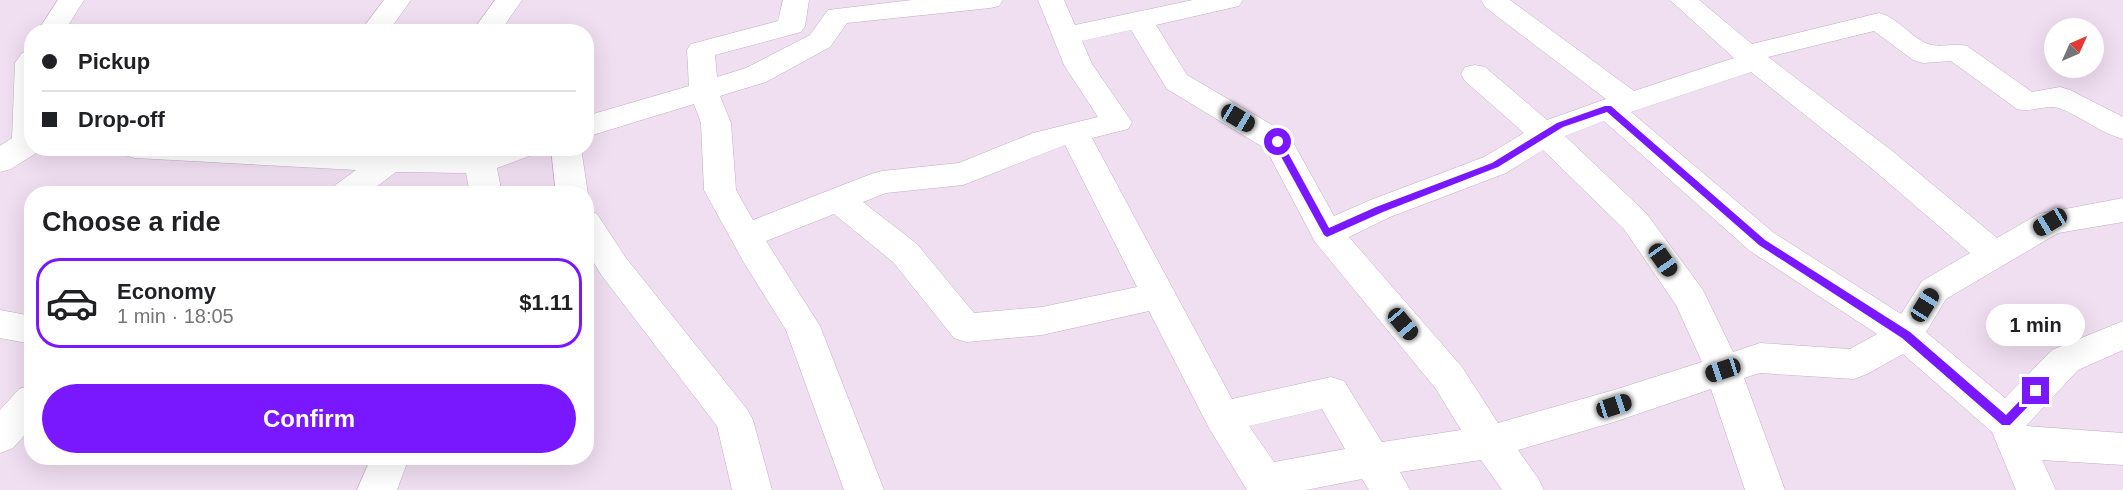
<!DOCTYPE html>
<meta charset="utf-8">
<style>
body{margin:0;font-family:Arial,sans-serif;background:#f2f2f2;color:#202124;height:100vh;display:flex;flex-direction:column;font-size:22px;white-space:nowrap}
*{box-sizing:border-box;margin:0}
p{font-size:20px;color:#757577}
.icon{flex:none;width:33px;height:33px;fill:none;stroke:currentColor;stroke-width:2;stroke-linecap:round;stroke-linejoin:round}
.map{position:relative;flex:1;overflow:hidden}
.drawer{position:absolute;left:24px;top:186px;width:570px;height:279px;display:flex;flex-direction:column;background:#fff;border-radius:24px;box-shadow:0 6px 24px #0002}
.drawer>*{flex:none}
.top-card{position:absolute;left:24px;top:24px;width:570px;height:132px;border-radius:24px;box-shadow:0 6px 24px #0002;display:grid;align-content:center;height:132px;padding:0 18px;background:#fff}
.needle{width:39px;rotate:45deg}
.controls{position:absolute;left:2044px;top:18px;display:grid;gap:12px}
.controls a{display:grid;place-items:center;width:60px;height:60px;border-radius:50%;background:#fff;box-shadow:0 6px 24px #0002;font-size:30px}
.end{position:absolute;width:27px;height:27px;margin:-14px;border:8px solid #7917ff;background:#fff;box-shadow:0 0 0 3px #fff}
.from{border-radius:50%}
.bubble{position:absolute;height:42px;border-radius:21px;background:#fff;box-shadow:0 6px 24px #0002;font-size:20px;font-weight:800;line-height:42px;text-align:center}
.car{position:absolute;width:18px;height:36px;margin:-18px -9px;border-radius:8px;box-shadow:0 0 4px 2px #0007;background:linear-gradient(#222 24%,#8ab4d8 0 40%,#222 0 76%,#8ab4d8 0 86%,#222 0)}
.top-card b{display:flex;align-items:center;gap:21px;height:57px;font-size:22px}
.top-card b+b{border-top:2px solid #e0e0e0}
.top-card i{width:15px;height:15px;background:#202124}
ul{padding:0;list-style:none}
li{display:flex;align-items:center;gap:18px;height:90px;margin:0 12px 9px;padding:0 6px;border:3px solid transparent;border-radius:24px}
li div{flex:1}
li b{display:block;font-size:22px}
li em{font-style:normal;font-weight:800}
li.selected{border-color:#7917ff}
li>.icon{width:54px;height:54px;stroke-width:1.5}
h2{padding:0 18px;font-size:27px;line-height:72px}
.cta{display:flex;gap:12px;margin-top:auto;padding:12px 18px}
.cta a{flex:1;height:69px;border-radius:36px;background:#7917ff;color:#fff;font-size:24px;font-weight:800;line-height:69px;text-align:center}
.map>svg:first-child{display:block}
.residential{fill:#f0def1;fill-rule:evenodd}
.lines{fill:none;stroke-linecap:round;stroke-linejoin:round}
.minor-casing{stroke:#c3aec5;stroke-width:1}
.minor{fill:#fff;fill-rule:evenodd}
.route{fill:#7917ff}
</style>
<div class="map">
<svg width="2123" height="490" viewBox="0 0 2123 490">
<rect width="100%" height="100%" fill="#f5e9f5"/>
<!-- residential -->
<path class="residential" d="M 0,0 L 2123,0 L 2123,490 L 0,490 ZM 2055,28 L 2094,28 L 2094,68 L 2055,68 ZM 32,32 L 586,32 L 586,148 L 32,148 ZM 32,194 L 586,194 L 586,458 L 32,458 Z"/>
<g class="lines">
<defs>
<path id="minor" d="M 58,0 L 84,0 L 64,32 L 37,32 Z
M 384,0 L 411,0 L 388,32 L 360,32 Z
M 495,0 L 522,0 L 500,32 L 472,32 Z
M 783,0 L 809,0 L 805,26 L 801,32 L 715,55 L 717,77 L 746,68 L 810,35 L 828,10 L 912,0 L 1003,0 L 999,6 L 990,8 L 847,23 L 830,47 L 766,82 L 720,96 L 731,123 L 736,190 L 753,220 L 871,174 L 882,171 L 959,163 L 1033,133 L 1098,117 L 1064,65 L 1038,0 L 1064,0 L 1075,25 L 1193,0 L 1243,0 L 1239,6 L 1156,25 L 1187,75 L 1289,135 L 1334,216 L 1368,201 L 1484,157 L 1524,133 L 1465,81 L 1461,74 L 1465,67 L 1475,65 L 1485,67 L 1547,120 L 1606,99 L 1485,7 L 1481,0 L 1510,0 L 1634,91 L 1734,58 L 1670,0 L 1699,0 L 1752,44 L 1879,13 C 1899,18 1910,37 1928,44 C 1938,48 1955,43 1967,46 L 2032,92 L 2060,87 L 2070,90 L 2123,117 L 2123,139 C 2100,133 2081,116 2059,108 C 2046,104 2030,113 2017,109 L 1951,61 L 1923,63 L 1913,60 L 1874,31 L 1768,57 L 1891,150 L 1997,238 L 2039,214 L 2123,198 L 2123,222 L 2058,233 L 1946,299 L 1926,332 L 2005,398 L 2052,350 L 2123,321 L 2123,350 L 2078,370 L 2026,426 L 2123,433 L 2123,465 L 2042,460 L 2056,490 L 2016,490 L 1992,432 L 1903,354 L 1867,374 L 1854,379 L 1760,373 L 1744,378 L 1785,490 L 1745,490 L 1711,389 L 1614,422 L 1518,450 L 1538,478 L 1544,490 L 1502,490 L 1481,460 L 1400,472 L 1410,490 L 1369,490 L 1362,479 L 1306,490 L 1247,490 L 1209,428 L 1149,311 L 1042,335 L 966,342 L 954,338 L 893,262 L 834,214 L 766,241 L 820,326 L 884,490 L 844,490 L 786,330 L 743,261 L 704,190 L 701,123 L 694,104 L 586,137 L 586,116 L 689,86 L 687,50 L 691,44 L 778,21 ZM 1131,30 L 1167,89 L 1266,149 L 1315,242 L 1436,389 L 1461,430 L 1382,442 L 1344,381 L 1331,377 L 1232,399 L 1092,138 L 1128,129 L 1132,122 L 1092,64 L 1082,41 ZM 1751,72 L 1869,166 L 1970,253 L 1922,281 L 1901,314 L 1774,233 L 1631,112 ZM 1604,121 L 1750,251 L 1877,334 L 1850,349 L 1760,343 L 1733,352 L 1703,290 L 1646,213 L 1565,136 ZM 1065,145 L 1137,287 L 1042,307 L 974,313 L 917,244 L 863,202 L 886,193 L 963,185 ZM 1543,150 L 1624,229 L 1676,305 L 1702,362 L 1614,390 L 1498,423 L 1462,367 L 1349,237 L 1390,217 L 1506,173 ZM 1322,409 L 1345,449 L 1274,462 L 1249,426 Z
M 32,50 L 32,148 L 44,148 L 11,169 L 0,172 L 0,146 L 12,138 L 15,63 L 22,53 Z
M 120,148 L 404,148 L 406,150 L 478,151 L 487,148 L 536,148 L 532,155 L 497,168 L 502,194 L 470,194 L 466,173 L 396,172 L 367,194 L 329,194 L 334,186 L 356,170 L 135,158 L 124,155 Z
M 551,148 L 581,148 L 588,194 L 586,196 L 586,194 L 556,194 Z
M 586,210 L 597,214 L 626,258 L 747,409 L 753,420 L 772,490 L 732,490 L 717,426 L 602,276 L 586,250 Z
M 0,310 L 32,316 L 32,344 L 0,338 Z
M 32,385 L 32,427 L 13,448 L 0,453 L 0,410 L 19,389 Z
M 371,458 L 409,458 L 397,490 L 357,490 Z"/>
</defs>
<!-- minor casing -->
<use href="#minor" class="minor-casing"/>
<!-- minor -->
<use href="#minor" class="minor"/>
</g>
<!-- route -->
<path class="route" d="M 1605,106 L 1611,106 L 1765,240 L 1910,332 L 2006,415 L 2032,388 L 2039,388 L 2039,395 L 2010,425 L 2002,425 L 1902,338 L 1759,245 L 1607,112 L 1563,127 L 1498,167 L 1383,212 L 1327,237 L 1324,235 L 1273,142 L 1281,140 L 1329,228 L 1376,207 L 1492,163 L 1557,123 Z"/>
</svg>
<div class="controls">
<a><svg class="needle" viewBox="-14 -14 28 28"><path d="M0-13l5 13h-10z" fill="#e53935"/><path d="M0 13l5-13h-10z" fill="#757577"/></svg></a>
</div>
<i class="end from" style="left:1278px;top:142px"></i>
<i class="end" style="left:2036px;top:391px"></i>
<div class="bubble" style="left:1986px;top:304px;width:99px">1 min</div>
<i class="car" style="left:1238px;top:118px;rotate:121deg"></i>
<i class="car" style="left:2050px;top:222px;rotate:239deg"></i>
<i class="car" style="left:1663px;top:260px;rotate:145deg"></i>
<i class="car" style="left:1925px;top:305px;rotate:32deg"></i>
<i class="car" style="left:1403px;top:324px;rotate:140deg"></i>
<i class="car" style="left:1723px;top:370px;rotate:252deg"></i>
<i class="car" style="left:1614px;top:406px;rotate:72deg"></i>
<div class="top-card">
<b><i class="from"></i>Pickup</b>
<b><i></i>Drop-off</b>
</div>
<section class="drawer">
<h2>Choose a ride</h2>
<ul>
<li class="selected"><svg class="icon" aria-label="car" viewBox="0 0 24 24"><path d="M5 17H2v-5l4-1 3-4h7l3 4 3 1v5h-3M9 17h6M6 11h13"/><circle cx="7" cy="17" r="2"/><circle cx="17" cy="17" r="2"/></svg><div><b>Economy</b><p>1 min · 18:05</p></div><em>$1.11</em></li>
</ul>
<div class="cta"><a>Confirm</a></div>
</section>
</div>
